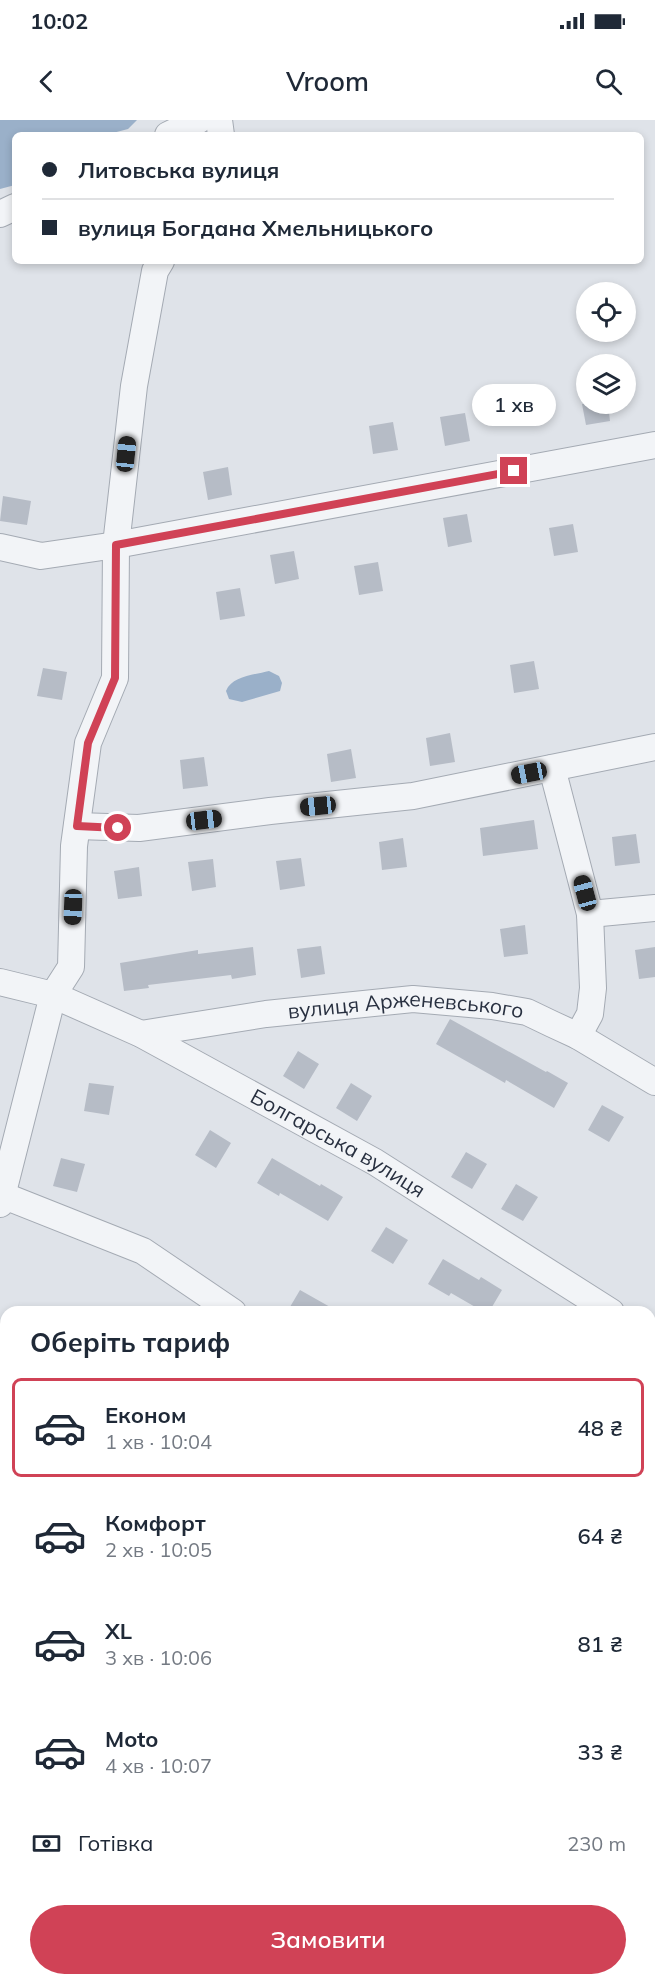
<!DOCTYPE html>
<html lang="uk">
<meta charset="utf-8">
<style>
body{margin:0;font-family:Mulish,sans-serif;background:#f6f6f7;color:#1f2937;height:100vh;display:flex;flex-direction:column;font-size:22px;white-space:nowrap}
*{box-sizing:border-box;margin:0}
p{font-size:20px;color:#747a83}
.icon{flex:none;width:33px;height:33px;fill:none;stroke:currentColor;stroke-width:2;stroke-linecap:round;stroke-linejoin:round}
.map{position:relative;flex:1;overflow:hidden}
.side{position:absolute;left:0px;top:1186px;width:656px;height:680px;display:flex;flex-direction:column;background:#fff;border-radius:18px 18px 0 0;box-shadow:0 3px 9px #0003}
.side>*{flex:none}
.hud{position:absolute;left:12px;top:12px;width:632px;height:132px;border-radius:9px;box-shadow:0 3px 9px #0003;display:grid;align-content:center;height:132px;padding:0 30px;background:#fff}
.tools{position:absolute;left:576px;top:162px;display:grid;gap:12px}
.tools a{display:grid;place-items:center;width:60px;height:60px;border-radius:50%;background:#fff;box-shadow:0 3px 9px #0003;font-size:30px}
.end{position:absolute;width:27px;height:27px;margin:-14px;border:8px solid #d04256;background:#fff;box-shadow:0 0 0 3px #fff}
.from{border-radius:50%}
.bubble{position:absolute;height:42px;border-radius:21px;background:#fff;box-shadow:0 3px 9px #0003;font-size:20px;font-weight:600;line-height:42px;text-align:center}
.car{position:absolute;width:18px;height:36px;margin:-18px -9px;border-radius:8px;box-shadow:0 0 4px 2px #0007;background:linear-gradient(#222 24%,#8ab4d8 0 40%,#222 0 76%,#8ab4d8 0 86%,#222 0)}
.hud b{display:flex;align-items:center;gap:21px;height:57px;font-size:22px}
.hud b+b{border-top:2px solid #e0e1e3}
.hud i{width:15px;height:15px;background:#1f2937}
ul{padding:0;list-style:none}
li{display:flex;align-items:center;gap:18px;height:99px;margin:0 12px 9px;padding:0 18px;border:3px solid transparent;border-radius:9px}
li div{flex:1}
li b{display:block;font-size:22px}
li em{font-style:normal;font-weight:600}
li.on{border-color:#d04256}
li>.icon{width:54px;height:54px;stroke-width:1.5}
h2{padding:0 30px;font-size:27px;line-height:72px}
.pay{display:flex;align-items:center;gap:15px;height:66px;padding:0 30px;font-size:22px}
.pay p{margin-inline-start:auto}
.action{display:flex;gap:12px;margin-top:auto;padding:12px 30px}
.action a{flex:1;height:69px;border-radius:36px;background:#d04256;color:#fff;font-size:24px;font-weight:600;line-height:69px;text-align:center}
.status{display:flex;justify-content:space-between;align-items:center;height:42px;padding:0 30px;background:#fff;direction:ltr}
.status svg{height:16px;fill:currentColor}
header{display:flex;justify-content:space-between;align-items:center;height:78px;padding:0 30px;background:#fff;font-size:27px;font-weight:600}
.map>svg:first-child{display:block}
.green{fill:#c5d3c0}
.water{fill:#9ab0c9}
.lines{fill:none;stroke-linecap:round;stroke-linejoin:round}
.stream{stroke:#9ab0c9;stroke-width:7}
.building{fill:#b6bcc6}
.lane-casing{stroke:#a4aab3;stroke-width:14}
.street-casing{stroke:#a4aab3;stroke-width:28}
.lane{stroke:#f2f4f7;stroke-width:12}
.street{stroke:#f2f4f7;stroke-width:26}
.route{stroke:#d04256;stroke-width:8}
.labels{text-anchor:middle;stroke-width:6;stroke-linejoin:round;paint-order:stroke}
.street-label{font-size:21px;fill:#283040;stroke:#eff2f6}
</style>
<div class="status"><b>10:02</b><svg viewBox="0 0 49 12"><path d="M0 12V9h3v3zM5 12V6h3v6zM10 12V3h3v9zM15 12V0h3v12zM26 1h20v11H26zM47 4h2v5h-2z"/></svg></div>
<header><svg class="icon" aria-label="back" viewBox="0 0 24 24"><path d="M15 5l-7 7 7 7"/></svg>Vroom<svg class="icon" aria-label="search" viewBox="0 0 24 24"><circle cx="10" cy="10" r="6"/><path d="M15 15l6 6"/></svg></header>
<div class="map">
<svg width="655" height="1865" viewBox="0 0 655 1865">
<rect width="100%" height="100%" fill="#dfe3e9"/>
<!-- green -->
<path class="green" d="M 655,1507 L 655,1546 L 650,1546 L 650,1510 Z
M 6,1784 L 6,1860 L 121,1860 L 113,1865 L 0,1865 L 0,1787 Z"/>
<!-- water -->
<path class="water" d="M 0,0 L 137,0 L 128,9 L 105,15 L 15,15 L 15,65 L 0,69 Z
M 269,551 L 279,556 L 282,563 L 280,571 L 242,582 L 229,579 L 226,571 C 232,556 254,555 269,551 Z
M 3,1503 L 6,1504 L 6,1548 L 0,1551 L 0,1505 Z"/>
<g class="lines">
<!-- stream -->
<path class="stream" d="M 650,1510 L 655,1507
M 113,1865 L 121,1860"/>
</g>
<!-- building -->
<path class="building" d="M 540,270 L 545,298 L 521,302 L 516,274 Z
M 582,284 L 608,284 L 610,301 L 586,305 Z
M 465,293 L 470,321 L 445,326 L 440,297 Z
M 393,302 L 398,330 L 373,334 L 369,306 Z
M 228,347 L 232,375 L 208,380 L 203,352 Z
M 3,376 L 31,381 L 27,405 L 0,401 Z
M 467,394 L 472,422 L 448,427 L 443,398 Z
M 573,404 L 578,432 L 554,436 L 549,408 Z
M 294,431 L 299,459 L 275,464 L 270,435 Z
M 378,442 L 383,471 L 359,475 L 354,446 Z
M 240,468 L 245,496 L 220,500 L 216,472 Z
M 534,541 L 539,569 L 514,573 L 510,545 Z
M 43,548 L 67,552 L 62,580 L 37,576 Z
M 450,613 L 455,642 L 430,646 L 426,618 Z
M 351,629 L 356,658 L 331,662 L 327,634 Z
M 204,637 L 208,666 L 183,669 L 180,640 Z
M 534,700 L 538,729 L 483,736 L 480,708 Z
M 636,714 L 640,743 L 615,746 L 612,717 Z
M 403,718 L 407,747 L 382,750 L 379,722 Z
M 301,738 L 305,766 L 280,770 L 276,741 Z
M 213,739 L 216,767 L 192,771 L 188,742 Z
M 139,747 L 142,776 L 118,779 L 114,751 Z
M 525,805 L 528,834 L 504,837 L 500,809 Z
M 321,826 L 325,854 L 301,858 L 297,829 Z
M 253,827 L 256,855 L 232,859 L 231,855 L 148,865 L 149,868 L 124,871 L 120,843 L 198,830 L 198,834 Z
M 655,827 L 655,857 L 639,859 L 635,830 Z
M 450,899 L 546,952 L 547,951 L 568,963 L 554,988 L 506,960 L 505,963 L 436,924 Z
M 298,931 L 319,944 L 304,969 L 283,956 Z
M 89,963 L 114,966 L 109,995 L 84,991 Z
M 351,963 L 372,976 L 357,1001 L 336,988 Z
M 602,985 L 624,997 L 609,1022 L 588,1010 Z
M 210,1010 L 231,1023 L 216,1048 L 195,1035 Z
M 466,1032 L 487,1044 L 472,1069 L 451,1057 Z
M 61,1038 L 85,1044 L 77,1072 L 53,1066 Z
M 272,1038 L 320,1066 L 321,1064 L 343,1077 L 328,1101 L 280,1073 L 279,1076 L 257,1063 Z
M 516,1064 L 538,1077 L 523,1101 L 501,1089 Z
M 386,1107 L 408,1120 L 393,1144 L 371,1131 Z
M 443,1139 L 479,1160 L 481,1157 L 502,1170 L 489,1192 L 484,1192 L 451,1173 L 449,1176 L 428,1164 Z
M 300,1170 L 339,1192 L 287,1192 Z"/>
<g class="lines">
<defs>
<path id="lane" d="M 0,1577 L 6,1572
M 595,1865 L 596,1860"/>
<g id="street">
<path d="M 219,0 L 221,15"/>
<path d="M 168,15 L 199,0"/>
<path d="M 0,94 L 15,87"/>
<path d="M 0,427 L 41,436 L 116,425 L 655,325"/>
<path d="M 552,648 L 590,794 L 593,868 L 590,894 L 578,916"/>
<path d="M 77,706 L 139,708 L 270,691 L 413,676 L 655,627"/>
<path d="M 590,794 L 655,788"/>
<path id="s1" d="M 0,862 L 53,875 L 141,914 L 375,1042 L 611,1192"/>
<path id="s2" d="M 141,914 L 266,894 L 413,879 L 492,886 L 527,892 L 552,904 L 578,916 L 655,962"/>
<path d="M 2,1075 L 143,1131 L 233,1192"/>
<path d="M 0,1084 L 53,875 L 71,847 L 74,726 L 88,623 L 115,558 L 116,425 L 134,266 L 155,151 L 161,141"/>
<path d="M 650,1217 L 655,1220"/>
<path d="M 0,1399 L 6,1401"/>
</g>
</defs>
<!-- lane casing -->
<use href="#lane" class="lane-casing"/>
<!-- street casing -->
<use href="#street" class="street-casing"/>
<!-- lane -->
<use href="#lane" class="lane"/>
<!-- street -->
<use href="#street" class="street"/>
</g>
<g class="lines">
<!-- route -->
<path class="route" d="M 118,708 L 77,706 L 88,623 L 115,558 L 116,425 L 514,351"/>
</g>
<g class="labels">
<!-- street labels -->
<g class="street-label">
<text dy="7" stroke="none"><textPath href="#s2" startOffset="267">вулиця Арженевського</textPath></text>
<text dy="7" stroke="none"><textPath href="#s1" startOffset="376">Болгарська вулиця</textPath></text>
</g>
</g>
</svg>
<div class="tools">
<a><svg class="icon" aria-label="locate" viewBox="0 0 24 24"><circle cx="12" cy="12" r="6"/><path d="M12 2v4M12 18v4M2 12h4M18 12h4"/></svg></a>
<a><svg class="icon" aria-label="layers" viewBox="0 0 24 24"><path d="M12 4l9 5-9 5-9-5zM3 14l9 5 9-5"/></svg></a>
</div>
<i class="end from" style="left:118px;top:708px"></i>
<i class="end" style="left:514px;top:351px"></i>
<div class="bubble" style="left:472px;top:264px;width:84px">1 хв</div>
<i class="car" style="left:126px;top:334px;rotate:6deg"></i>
<i class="car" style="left:529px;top:653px;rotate:259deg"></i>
<i class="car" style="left:318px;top:686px;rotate:264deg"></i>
<i class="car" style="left:204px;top:700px;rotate:83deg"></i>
<i class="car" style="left:585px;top:773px;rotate:345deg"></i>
<i class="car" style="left:73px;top:787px;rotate:182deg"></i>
<div class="hud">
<b><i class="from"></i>Литовська вулиця</b>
<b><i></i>вулиця Богдана Хмельницького</b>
</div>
<section class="side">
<h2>Оберіть тариф</h2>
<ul>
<li class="on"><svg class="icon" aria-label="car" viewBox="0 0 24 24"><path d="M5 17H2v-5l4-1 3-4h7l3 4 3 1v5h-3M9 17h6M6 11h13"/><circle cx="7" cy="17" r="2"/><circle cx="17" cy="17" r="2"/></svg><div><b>Економ</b><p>1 хв · 10:04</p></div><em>48 ₴</em></li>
<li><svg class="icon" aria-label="car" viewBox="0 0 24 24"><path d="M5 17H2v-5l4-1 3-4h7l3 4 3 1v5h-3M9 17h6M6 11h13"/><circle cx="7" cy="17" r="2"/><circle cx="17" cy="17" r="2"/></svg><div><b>Комфорт</b><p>2 хв · 10:05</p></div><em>64 ₴</em></li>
<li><svg class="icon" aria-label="car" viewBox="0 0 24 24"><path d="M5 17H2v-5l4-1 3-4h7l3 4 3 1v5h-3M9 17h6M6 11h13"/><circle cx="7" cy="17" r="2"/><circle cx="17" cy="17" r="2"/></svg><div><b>XL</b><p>3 хв · 10:06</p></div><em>81 ₴</em></li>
<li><svg class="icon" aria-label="car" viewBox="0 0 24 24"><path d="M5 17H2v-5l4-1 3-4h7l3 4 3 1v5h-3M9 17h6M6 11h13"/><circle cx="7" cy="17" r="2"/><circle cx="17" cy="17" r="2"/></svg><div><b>Moto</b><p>4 хв · 10:07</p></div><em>33 ₴</em></li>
</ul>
<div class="pay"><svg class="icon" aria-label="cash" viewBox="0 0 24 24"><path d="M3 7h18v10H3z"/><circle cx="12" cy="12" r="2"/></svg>Готівка<p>230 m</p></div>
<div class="action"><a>Замовити</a></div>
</section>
</div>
